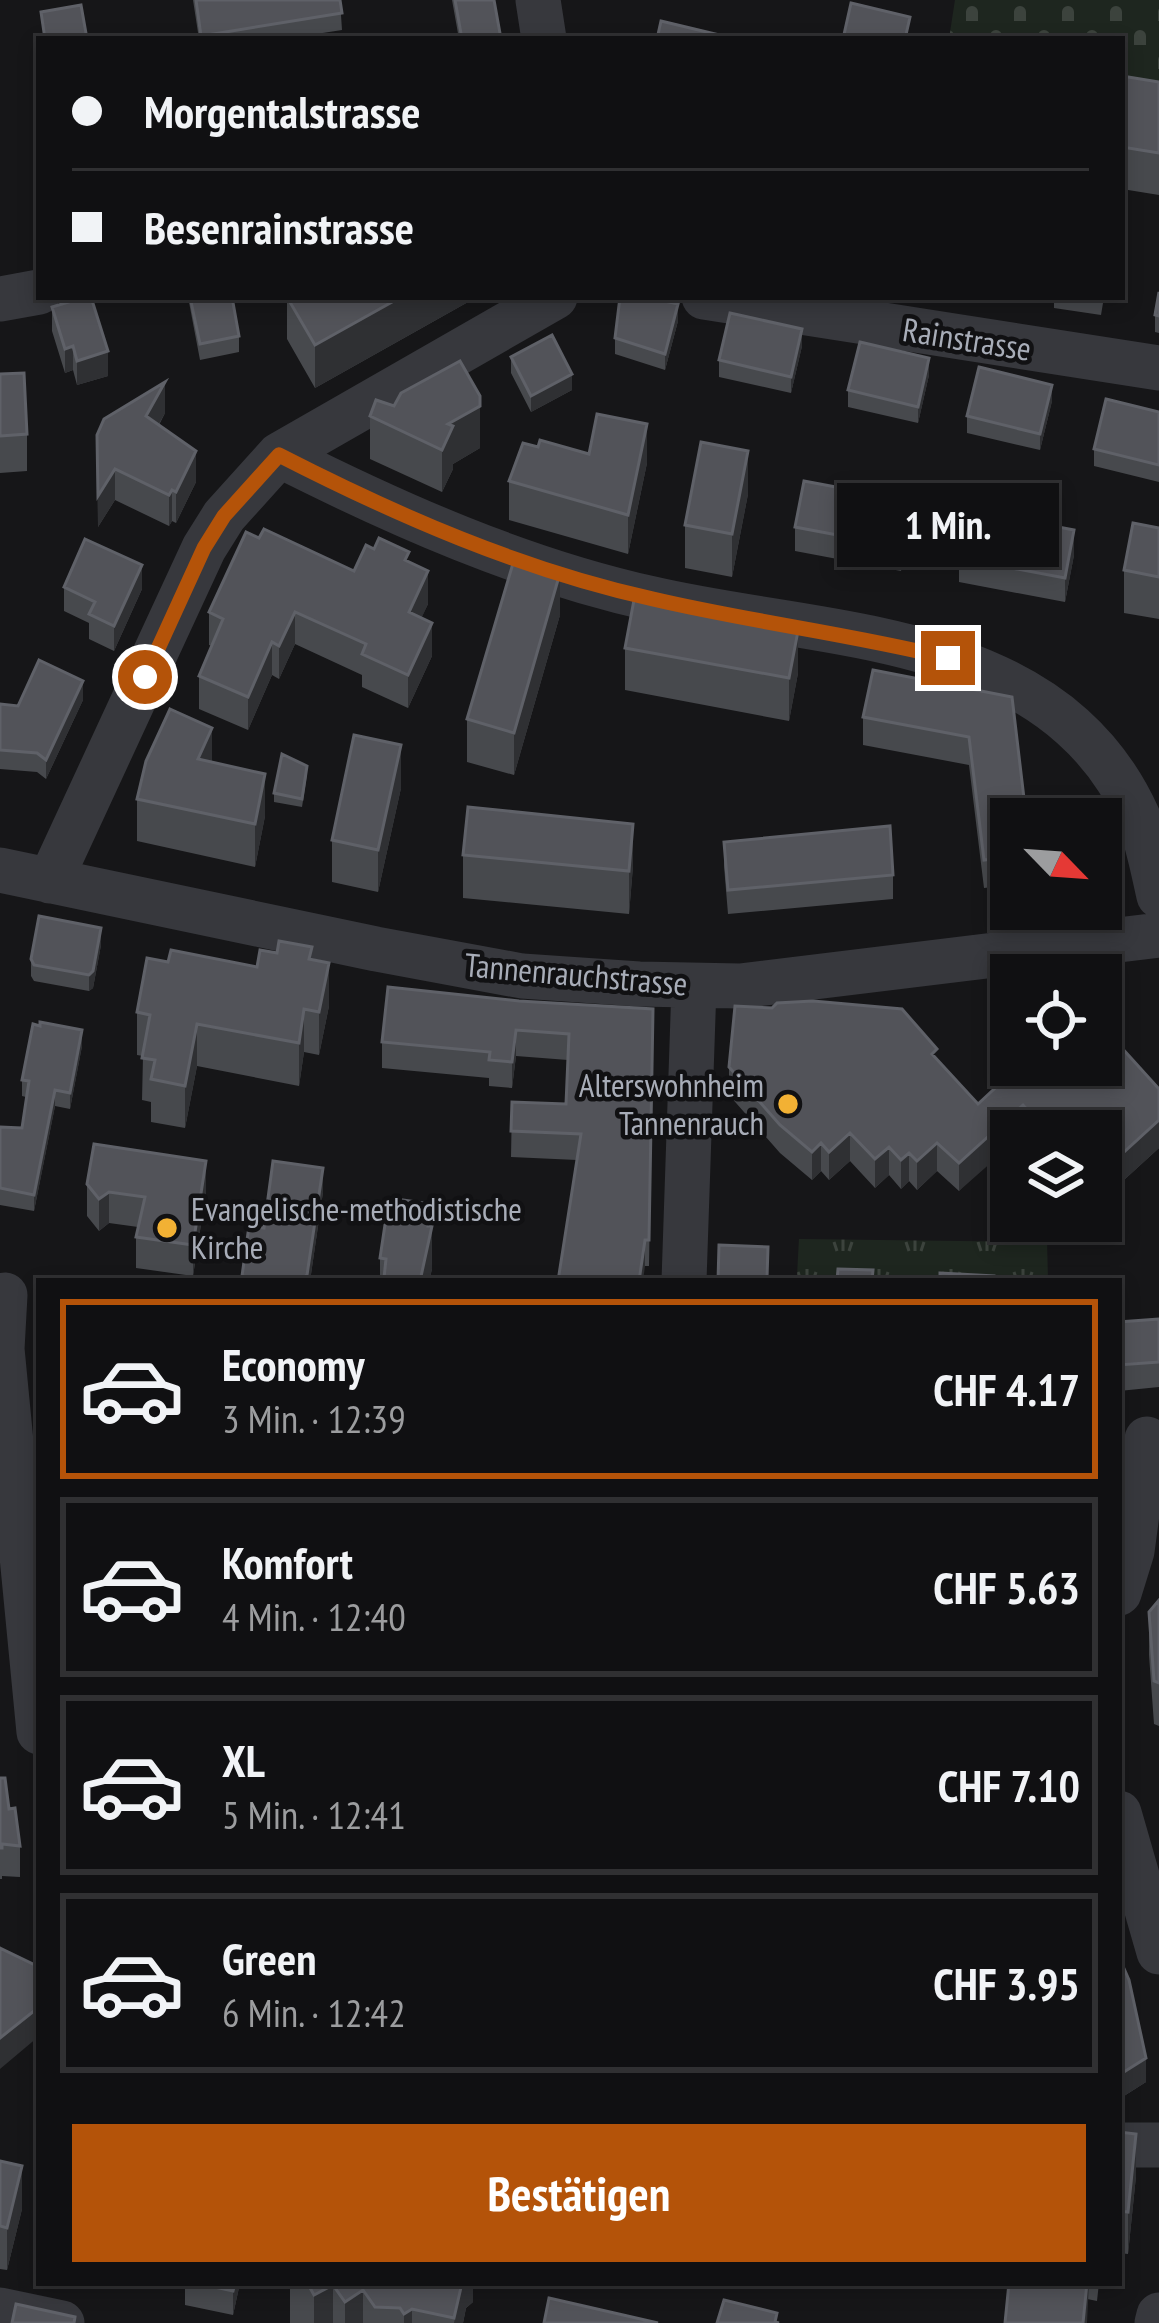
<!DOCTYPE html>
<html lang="de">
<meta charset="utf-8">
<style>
body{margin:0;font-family:"PT Sans Narrow",sans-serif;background:#19191b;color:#f1f3f6;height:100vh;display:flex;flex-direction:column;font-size:45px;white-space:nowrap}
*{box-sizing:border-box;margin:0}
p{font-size:39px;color:#9c9d9f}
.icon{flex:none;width:66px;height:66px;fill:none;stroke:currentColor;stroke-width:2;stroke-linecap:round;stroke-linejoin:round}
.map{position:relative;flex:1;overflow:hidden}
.panel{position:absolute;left:36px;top:1278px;width:1086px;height:1008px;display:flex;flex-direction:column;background:#101012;border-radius:0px;box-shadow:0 6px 18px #0003,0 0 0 3px #303032}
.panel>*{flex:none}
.guide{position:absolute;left:36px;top:36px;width:1089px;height:264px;border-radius:0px;box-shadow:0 6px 18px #0003,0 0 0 3px #303032;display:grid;align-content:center;height:264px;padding:0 36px;background:#101012}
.needle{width:78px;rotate:115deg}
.buttons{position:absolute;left:990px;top:798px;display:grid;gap:24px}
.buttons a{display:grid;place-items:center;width:132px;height:132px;border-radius:0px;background:#101012;box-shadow:0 6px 18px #0003,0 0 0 3px #303032;font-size:60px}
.end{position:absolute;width:54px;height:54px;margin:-27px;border:15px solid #b45309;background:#fff;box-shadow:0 0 0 6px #fff}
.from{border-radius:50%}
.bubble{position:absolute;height:84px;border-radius:0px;background:#101012;box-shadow:0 6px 18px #0003,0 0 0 3px #303032;font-size:39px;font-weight:600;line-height:84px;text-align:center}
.guide b{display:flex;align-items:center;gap:42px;height:114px;font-size:45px}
.guide b+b{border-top:3px solid #303032}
.guide i{width:30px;height:30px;background:#f1f3f6}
ul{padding:21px 0 0;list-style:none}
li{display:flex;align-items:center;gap:36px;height:180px;margin:0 24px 18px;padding:0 12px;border:6px solid #303032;border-radius:0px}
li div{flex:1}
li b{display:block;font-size:45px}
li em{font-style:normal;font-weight:600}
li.current{border-color:#b45309}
li>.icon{width:108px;height:108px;stroke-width:1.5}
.button{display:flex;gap:24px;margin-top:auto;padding:24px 36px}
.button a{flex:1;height:138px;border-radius:0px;background:#b45309;color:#fff;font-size:48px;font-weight:600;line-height:138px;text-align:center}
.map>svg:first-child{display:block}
.cemetery{fill:url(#cemetery-stones)}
.park{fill:url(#park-tufts)}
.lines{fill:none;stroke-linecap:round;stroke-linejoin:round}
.minor{stroke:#37383d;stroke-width:45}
.wall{fill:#47494d}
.shaded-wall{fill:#2f3033}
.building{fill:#525359;stroke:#5f6168;stroke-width:3}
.route{stroke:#b45309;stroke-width:15}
.poi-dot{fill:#f2b134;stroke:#111113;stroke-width:4.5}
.labels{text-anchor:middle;stroke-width:9;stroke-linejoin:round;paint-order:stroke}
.street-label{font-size:33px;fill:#a8adb8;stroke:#111113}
.poi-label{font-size:33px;fill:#a8adb8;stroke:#111113;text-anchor:end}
</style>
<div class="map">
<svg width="1159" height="2323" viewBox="0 0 1159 2323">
<defs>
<pattern id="cemetery-stones" width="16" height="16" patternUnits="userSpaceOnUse" patternTransform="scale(3)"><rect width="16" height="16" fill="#1e261f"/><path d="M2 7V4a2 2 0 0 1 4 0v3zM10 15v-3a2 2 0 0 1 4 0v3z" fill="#3c433d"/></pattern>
<pattern id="park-tufts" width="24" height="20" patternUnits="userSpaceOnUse" patternTransform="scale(3)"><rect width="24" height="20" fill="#1e261f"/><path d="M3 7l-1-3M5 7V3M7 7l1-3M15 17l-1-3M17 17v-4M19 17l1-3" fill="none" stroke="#3c433d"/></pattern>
</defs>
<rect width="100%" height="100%" fill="#161618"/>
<!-- cemetery -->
<path class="cemetery" d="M 955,0 L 1159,0 L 1159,89 L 1122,81 L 1122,39 L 949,39 Z"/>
<!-- park -->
<path class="park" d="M 799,1239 L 1047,1242 L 1048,1281 L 797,1277 Z"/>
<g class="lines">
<!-- minor -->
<path class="minor" d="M 538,0 L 544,39
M 704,297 L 1159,368
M 0,299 L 39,292
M 279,455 C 398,515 522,570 653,599 C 825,639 1053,628 1138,817 C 1148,841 1153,870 1159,896
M 0,870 L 376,949 L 522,976 L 639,984 L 740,986 L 1159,935
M 50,881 L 204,548 L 224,516 L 279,455 L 555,297
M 684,1281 L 694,986
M 5,1295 L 2,1349 L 39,1732
M 1119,1593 L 1132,1551 L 1147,1439
M 1119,1813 L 1159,1952
M 1119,2145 L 1159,2145
M 0,2310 L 62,2323
M 1157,2323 L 1159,2315"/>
</g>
<!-- wall -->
<path class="wall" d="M 193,0 L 340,0 L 342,30 L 284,39 L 199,39 Z
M 452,0 L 494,0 L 501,39 L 459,39 Z
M 1122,76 L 1159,82 L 1159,195 L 1122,189 Z
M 1159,292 L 1159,333 L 1155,332 L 1155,315 Z
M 188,297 L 232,297 L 239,336 L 239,352 L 200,360 Z
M 287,297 L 477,297 L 315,388 L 287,339 Z
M 1054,297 L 1104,297 L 1101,315 L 1054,308 Z
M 52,307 L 108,376 L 77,385 L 73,370 L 65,373 L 52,331 Z
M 678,321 L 665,370 L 615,354 L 615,338 Z
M 802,346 L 791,393 L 719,377 L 719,360 Z
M 511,357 L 572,390 L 531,412 L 511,373 Z
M 0,374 L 27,434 L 27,471 L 0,473 Z
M 929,375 L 918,423 L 848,407 L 848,390 Z
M 1052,401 L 1040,450 L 967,433 L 967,416 Z
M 1159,412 L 1159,482 L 1094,466 L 1094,449 Z
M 165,413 L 159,425 L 196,482 L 176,523 L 172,521 L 169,526 L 115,500 L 98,527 L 97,435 Z
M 370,416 L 480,448 L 453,464 L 453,469 L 442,492 L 370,459 Z
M 538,447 L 647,463 L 628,554 L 509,520 L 509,481 Z
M 748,494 L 732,577 L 685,568 L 685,525 Z
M 910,525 L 901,571 L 795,551 L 795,527 Z
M 1159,528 L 1159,619 L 1124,613 L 1124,570 Z
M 259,538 L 354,571 L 409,562 L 428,604 L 421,618 L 432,656 L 408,708 L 362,687 L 362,675 L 295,644 L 279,679 L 272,675 L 248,730 L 199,709 L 199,676 L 212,646 L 209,645 L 209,612 Z
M 1074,555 L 1065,602 L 959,582 L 959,558 Z
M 64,587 L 142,589 L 114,651 L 89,639 L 89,623 L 64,611 Z
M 560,615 L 514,775 L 467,762 L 467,719 Z
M 625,648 L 798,673 L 789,721 L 625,690 Z
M 873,670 L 1012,697 L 1025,807 L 1105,797 L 1112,847 L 1112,875 L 1101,876 L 1101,819 L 1011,819 L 1011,885 L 984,888 L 969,765 L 863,745 L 863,717 Z
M 83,700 L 46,779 L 37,772 L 0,769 L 0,704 L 18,706 Z
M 212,762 L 265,816 L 255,867 L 137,841 L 137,799 Z
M 307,775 L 302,807 L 274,802 L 274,793 Z
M 401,788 L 378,892 L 332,882 L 332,840 Z
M 724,842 L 893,875 L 893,899 L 728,914 L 724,866 Z
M 463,855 L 633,866 L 629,914 L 463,898 Z
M 101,945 L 93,988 L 89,991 L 34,981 L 31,976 L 31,959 Z
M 312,960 L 329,1006 L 319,1055 L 304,1052 L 299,1086 L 197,1066 L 185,1128 L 151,1122 L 151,1102 L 142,1100 L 143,1056 L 137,1055 L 137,1012 L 168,962 L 257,967 Z
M 519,1001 L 653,1009 L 649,1266 L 645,1266 L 577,1160 L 511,1157 L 512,1102 L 566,1104 L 568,1060 L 516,1056 L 512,1088 L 489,1086 L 489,1078 L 382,1068 L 382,1042 Z
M 82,1046 L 70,1109 L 55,1106 L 34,1211 L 0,1205 L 0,1127 L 22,1128 L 26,1097 L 22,1096 L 22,1080 Z
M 937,1060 L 978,1104 L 1159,1089 L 1159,1148 L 1101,1201 L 1101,1131 L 1011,1131 L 959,1191 L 937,1171 L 917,1190 L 909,1181 L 901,1189 L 889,1175 L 875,1188 L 850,1161 L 829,1180 L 821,1171 L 812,1180 L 780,1153 L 729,1095 L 729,1067 Z
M 87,1184 L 206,1192 L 193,1276 L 136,1268 L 136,1237 L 138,1227 L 109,1223 L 99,1231 L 87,1216 Z
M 323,1192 L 310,1281 L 242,1281 L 242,1276 L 264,1228 Z
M 431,1204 L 432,1269 L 429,1281 L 380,1281 L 380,1258 Z
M 1159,1319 L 1159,1387 L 1119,1391 L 1119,1322 Z
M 1159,1600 L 1159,1726 L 1154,1724 L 1149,1655 L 1149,1612 Z
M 0,1778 L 20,1846 L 20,1877 L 2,1876 L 2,1879 L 0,1879 Z
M 1119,1957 L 1146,2082 L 1124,2096 L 1119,2087 Z
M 1119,2132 L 1136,2176 L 1128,2254 L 1119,2253 Z
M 0,2161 L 22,2209 L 7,2270 L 0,2269 Z
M 185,2283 L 240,2283 L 233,2315 L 185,2305 Z
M 290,2283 L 473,2283 L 473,2302 L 466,2308 L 463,2323 L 290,2323 Z
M 1009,2283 L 1099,2283 L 1097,2301 Z"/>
<!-- shaded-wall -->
<path class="shaded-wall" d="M 401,297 L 477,297 L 315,388 L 315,345 Z
M 678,304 L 678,321 L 665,370 L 665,354 Z
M 802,329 L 802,346 L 791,393 L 791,377 Z
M 73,346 L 73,370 L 65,373 L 65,349 Z
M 108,351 L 108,376 L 77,385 L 77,361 Z
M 929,358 L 929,375 L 918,423 L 918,407 Z
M 572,374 L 572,390 L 531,412 L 531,396 Z
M 165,382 L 165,413 L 146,447 L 146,416 Z
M 1052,385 L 1052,401 L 1040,450 L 1040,434 Z
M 480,406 L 480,448 L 453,464 L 453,469 L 442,492 L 442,450 L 448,424 Z
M 647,424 L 647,463 L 628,554 L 628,515 Z
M 196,451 L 196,482 L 176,523 L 176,492 Z
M 748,451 L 748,494 L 732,577 L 732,534 Z
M 115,469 L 115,500 L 98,527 L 98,496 Z
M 172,490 L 172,521 L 169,526 L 169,495 Z
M 910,501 L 910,525 L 901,571 L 901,547 Z
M 1074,530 L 1074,555 L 1065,602 L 1065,578 Z
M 142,565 L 142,589 L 114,651 L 114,626 Z
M 428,571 L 428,604 L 409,645 L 409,612 Z
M 560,573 L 560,615 L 514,775 L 514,733 Z
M 295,612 L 295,644 L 279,679 L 279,646 Z
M 432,623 L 432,656 L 408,708 L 408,675 Z
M 798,631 L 798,673 L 789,721 L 789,678 Z
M 272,642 L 272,675 L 248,730 L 248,697 Z
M 83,681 L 83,700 L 46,779 L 46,760 Z
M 212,728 L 212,770 L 198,759 Z
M 401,745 L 401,788 L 378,892 L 378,850 Z
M 265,774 L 265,816 L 255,867 L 255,824 Z
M 633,824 L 633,866 L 629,914 L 629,871 Z
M 101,928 L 101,945 L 93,988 L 89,991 L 89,975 Z
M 329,963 L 329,1006 L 319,1055 L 319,1012 Z
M 304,1009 L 304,1052 L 299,1086 L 299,1043 Z
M 197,1024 L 197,1066 L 185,1128 L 185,1086 Z
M 82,1030 L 82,1046 L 70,1109 L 70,1093 Z
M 516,1030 L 516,1056 L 512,1088 L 512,1062 Z
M 55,1090 L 55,1106 L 34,1211 L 34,1195 Z
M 1023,1105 L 1023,1131 L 1011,1131 L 1011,1145 L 959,1191 L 959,1163 Z
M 1159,1120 L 1159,1148 L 1101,1201 L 1101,1173 Z
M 850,1133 L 850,1161 L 829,1180 L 829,1152 Z
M 821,1143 L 821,1171 L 812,1180 L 812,1152 Z
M 937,1143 L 937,1171 L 917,1190 L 917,1161 Z
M 889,1147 L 889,1175 L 875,1188 L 875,1159 Z
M 909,1153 L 909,1181 L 901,1189 L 901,1160 Z
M 206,1161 L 206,1192 L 193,1276 L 193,1245 Z
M 323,1168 L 323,1192 L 310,1281 L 298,1281 Z
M 109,1192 L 109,1223 L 99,1231 L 99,1199 Z
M 431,1204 L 432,1269 L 429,1281 L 420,1281 Z
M 645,1240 L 645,1266 L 643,1281 L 639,1281 Z
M 38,2006 L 38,2037 L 0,2069 L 0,2038 Z
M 1146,2058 L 1146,2082 L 1124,2096 L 1124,2072 Z
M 1136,2134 L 1136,2176 L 1128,2254 L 1128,2212 Z
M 22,2166 L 22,2209 L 7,2270 L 7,2228 Z
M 235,2283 L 240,2283 L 233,2315 L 233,2291 Z
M 462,2283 L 473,2283 L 473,2302 L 466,2308 L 463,2323 L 454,2323 Z
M 1087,2283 L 1089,2283 L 1087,2323 L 1083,2323 Z
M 333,2285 L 333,2323 L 314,2323 L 314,2295 Z
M 363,2290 L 363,2323 L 345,2323 L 345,2302 Z
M 412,2309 L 412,2323 L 404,2323 L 404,2314 Z"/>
<!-- building -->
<path class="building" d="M 196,0 L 340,0 L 342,13 L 201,36 Z
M 455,0 L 494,0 L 501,39 L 462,39 Z
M 851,3 L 910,17 L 905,39 L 843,39 Z
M 81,5 L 87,39 L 45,39 L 41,12 Z
M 661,21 L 736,39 L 657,39 Z
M 1122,76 L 1159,82 L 1159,153 L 1122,147 Z
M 1159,292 L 1159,316 L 1155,315 Z
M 85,297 L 91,297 L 108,351 L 77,361 L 73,346 L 65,349 L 52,307 Z
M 190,297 L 232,297 L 239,336 L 200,344 Z
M 287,297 L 401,297 L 315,345 Z
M 620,297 L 647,297 L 678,304 L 665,354 L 615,338 Z
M 730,313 L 802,329 L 791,377 L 719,360 Z
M 552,335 L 572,374 L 531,396 L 511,357 Z
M 860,342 L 929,358 L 918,407 L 848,390 Z
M 460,361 L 480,396 L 480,406 L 448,424 L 453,426 L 442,450 L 370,416 L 376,400 L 394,406 L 401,393 Z
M 979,367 L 1052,385 L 1040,434 L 967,416 Z
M 24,373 L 27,434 L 0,436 L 0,374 Z
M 165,382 L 146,416 L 196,451 L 176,492 L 172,490 L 169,495 L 115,469 L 98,496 L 97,435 L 104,419 Z
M 1106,399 L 1159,412 L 1159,465 L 1094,449 Z
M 597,414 L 647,424 L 628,515 L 509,481 L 523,443 L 538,447 L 540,440 L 589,454 Z
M 701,442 L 748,451 L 732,534 L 685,525 Z
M 804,481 L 910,501 L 901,547 L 795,527 Z
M 968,510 L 1074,530 L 1065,578 L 959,558 Z
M 1133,523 L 1159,528 L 1159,577 L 1124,570 Z
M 264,529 L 354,571 L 366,545 L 374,549 L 379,538 L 409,552 L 405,560 L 428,571 L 409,612 L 432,623 L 408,675 L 362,654 L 366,644 L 295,612 L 279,646 L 272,642 L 248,697 L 199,676 L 223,619 L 209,612 L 246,532 L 259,538 Z
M 85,539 L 142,565 L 114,626 L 89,614 L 95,602 L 64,587 Z
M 514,560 L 560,573 L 514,733 L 467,719 Z
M 634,600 L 798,631 L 789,678 L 625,648 Z
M 39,660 L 83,681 L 46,760 L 37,753 L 0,750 L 0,704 L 18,706 Z
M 873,670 L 1012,697 L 1025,807 L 1105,797 L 1112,847 L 1101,848 L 1101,819 L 1011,819 L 1011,857 L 984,860 L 969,737 L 863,717 Z
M 170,709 L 212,728 L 198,759 L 265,774 L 255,824 L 137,799 L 146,761 Z
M 354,735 L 401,745 L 378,850 L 332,840 Z
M 282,754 L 307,766 L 302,799 L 274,793 Z
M 468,807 L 633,824 L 629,871 L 463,855 Z
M 890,826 L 893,875 L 728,890 L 724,842 Z
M 39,916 L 101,928 L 93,971 L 89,975 L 34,965 L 31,959 Z
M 279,941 L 312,947 L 309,959 L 329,963 L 319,1012 L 304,1009 L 299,1043 L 197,1024 L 185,1086 L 151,1079 L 155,1060 L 142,1058 L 150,1015 L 137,1012 L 147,958 L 168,962 L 171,950 L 257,967 L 260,950 L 277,953 Z
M 388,987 L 519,1001 L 653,1009 L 649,1240 L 645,1240 L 639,1281 L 558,1281 L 581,1134 L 511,1131 L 512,1102 L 566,1104 L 569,1034 L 516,1030 L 512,1062 L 489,1060 L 490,1052 L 382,1042 Z
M 813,1001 L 902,1009 L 937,1049 L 932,1054 L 978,1104 L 1020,1065 L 1101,1065 L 1101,1025 L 1159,1089 L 1159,1120 L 1101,1173 L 1101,1131 L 1047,1131 L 1023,1105 L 959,1163 L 937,1143 L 917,1161 L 909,1153 L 901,1160 L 889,1147 L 875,1159 L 850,1133 L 829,1152 L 821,1143 L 812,1152 L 780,1125 L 729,1067 L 735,1006 L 772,1008 L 777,1003 Z
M 40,1022 L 82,1030 L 70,1093 L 55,1090 L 34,1195 L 0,1188 L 0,1127 L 22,1128 L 29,1081 L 22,1080 L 33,1024 L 40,1026 Z
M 94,1144 L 206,1161 L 193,1245 L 136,1237 L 145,1197 L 109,1192 L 99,1199 L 87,1184 Z
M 273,1161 L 323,1168 L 307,1275 L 298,1281 L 281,1281 L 242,1276 L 249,1226 L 264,1228 Z
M 389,1198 L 431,1204 L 428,1226 L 432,1226 L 420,1281 L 384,1278 L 386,1259 L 380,1258 Z
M 719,1245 L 768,1247 L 767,1278 L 829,1281 L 718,1281 Z
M 838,1269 L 873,1270 L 872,1281 L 837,1281 Z
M 940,1273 L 994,1276 L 994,1281 L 940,1281 Z
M 1159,1319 L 1159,1362 L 1119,1365 L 1119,1322 Z
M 1159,1600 L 1159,1683 L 1154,1681 L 1149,1612 Z
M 0,1778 L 5,1778 L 9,1809 L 15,1808 L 20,1846 L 2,1844 L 2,1848 L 0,1848 Z
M 0,1948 L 39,1967 L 39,2007 L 0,2038 Z
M 1119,1957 L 1129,1980 L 1146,2058 L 1124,2072 L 1119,2063 Z
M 1119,2132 L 1136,2134 L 1128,2212 L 1119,2211 Z
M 0,2161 L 22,2166 L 7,2228 L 0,2226 Z
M 196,2283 L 235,2283 L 233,2291 Z
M 290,2283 L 462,2283 L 454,2318 L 412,2309 L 404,2314 L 400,2308 L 375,2307 L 363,2290 L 345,2302 L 333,2285 L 314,2295 L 309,2286 Z
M 1009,2283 L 1087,2283 L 1083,2323 L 1005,2323 Z
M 549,2298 L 658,2323 L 544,2323 Z
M 724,2300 L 777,2313 L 775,2322 L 779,2323 L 717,2323 Z
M 16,2304 L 75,2317 L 74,2323 L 12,2323 Z"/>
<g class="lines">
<!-- route -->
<path class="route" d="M 145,677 L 204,548 L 224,516 L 279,455 C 398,516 522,570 653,599 C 751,622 851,634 948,658"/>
</g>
<!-- markers -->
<g class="poi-dot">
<circle cx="788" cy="1104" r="12"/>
<circle cx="167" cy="1228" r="12"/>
</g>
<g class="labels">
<!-- street labels -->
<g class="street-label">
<text transform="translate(967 339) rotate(9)" y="12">Rainstrasse</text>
<text transform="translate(576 974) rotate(5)" y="12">Tannenrauchstrasse</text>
</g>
<!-- poi labels -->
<g class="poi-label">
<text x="764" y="1097">Alterswohnheim<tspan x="764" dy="38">Tannenrauch</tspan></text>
<text x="191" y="1221" text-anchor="start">Evangelische-methodistische<tspan x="191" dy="38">Kirche</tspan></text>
</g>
</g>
</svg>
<div class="buttons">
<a><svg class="needle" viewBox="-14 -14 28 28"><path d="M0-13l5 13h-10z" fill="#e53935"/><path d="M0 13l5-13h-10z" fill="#9c9d9f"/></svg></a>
<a><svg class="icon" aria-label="locate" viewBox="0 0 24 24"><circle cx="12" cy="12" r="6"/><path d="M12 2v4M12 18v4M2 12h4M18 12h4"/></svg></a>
<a><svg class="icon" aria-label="layers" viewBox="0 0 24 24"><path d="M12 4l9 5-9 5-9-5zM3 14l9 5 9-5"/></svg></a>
</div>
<i class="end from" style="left:145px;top:677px"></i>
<i class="end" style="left:948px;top:658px"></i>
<div class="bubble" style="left:837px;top:483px;width:222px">1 Min.</div>
<div class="guide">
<b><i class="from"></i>Morgentalstrasse</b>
<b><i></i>Besenrainstrasse</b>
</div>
<section class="panel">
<ul>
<li class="current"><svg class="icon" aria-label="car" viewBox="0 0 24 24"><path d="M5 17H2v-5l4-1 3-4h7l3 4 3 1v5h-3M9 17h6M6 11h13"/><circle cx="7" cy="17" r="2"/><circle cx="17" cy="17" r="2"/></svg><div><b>Economy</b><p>3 Min. · 12:39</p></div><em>CHF 4.17</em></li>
<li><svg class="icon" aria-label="car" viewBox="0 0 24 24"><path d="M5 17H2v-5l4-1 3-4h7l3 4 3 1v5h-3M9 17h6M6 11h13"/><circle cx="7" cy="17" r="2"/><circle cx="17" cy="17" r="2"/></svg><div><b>Komfort</b><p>4 Min. · 12:40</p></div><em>CHF 5.63</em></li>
<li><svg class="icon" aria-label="car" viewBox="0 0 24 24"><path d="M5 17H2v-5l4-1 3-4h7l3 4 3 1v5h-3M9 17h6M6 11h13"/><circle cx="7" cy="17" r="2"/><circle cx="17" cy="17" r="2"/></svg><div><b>XL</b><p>5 Min. · 12:41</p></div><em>CHF 7.10</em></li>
<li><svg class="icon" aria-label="car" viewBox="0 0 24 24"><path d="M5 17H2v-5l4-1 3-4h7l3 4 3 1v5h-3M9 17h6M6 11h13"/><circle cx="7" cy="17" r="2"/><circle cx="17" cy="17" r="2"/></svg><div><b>Green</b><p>6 Min. · 12:42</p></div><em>CHF 3.95</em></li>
</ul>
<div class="button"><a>Bestätigen</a></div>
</section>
</div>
